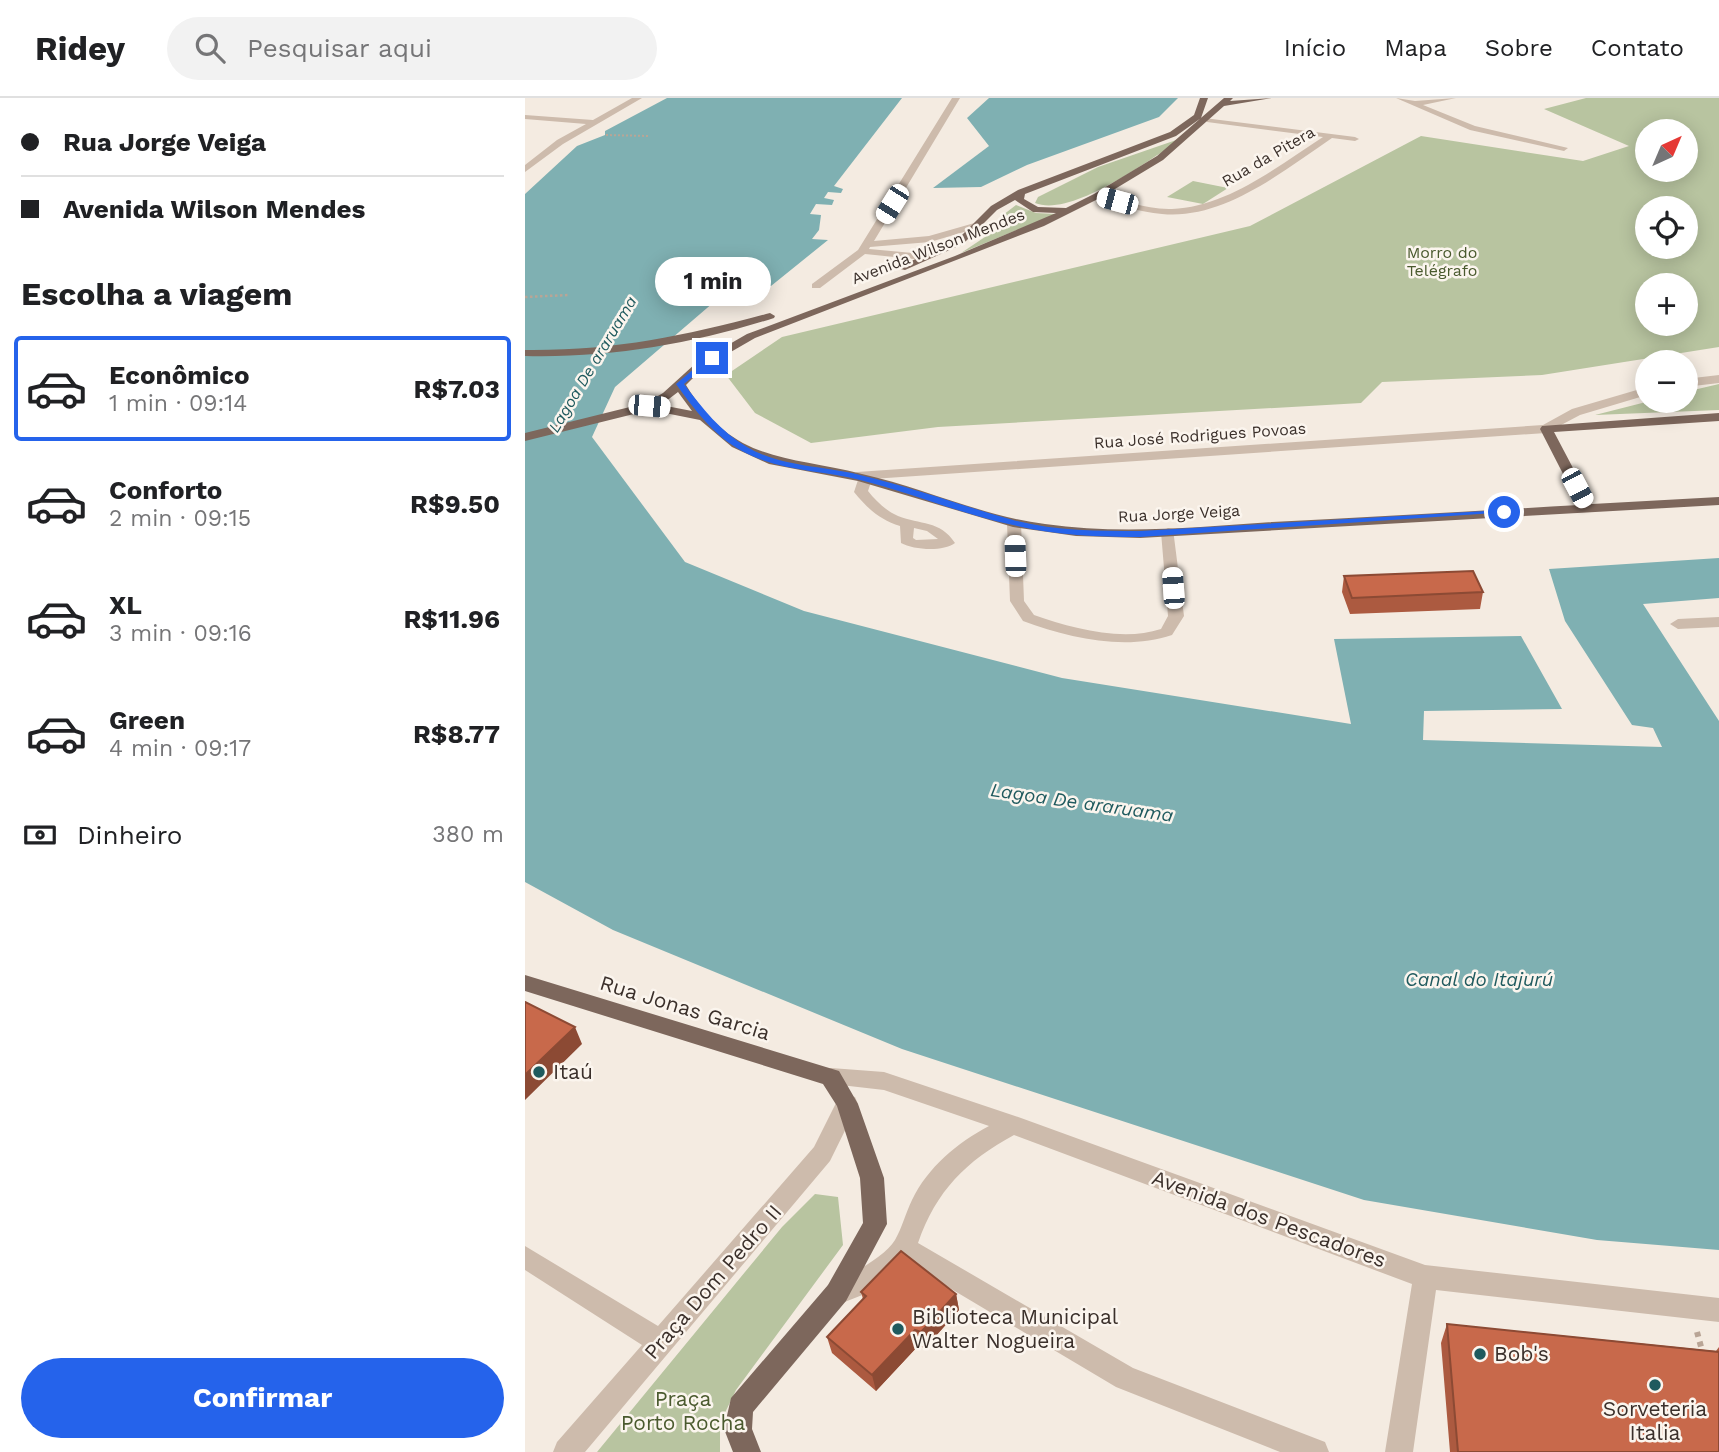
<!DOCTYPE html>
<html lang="pt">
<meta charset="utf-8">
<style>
body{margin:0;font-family:"Work Sans",sans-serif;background:#f2f2f2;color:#202124;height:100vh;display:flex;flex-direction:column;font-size:26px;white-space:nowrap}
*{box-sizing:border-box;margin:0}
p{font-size:23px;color:#757577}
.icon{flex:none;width:38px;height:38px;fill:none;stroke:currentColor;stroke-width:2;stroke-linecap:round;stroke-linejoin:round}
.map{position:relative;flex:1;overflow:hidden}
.side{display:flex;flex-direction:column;background:#fff;width:525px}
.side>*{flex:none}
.hud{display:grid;align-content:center;height:154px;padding:0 21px;background:#fff}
.needle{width:46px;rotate:44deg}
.buttons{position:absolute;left:1110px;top:21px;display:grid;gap:14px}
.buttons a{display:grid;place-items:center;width:63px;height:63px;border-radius:50%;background:#fff;box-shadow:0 4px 18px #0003;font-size:35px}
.end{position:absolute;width:32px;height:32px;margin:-16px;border:9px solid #2563eb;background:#fff;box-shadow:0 0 0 4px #fff}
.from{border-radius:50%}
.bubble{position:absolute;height:49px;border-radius:24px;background:#fff;box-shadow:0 4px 18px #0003;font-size:23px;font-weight:700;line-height:49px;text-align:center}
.car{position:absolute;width:21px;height:42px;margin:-21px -10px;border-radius:9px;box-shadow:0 0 5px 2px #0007;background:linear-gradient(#fff 24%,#345 0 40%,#fff 0 76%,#345 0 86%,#fff 0)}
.hud b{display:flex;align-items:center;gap:24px;height:66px;font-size:26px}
.hud b+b{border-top:2px solid #e0e0e0}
.hud i{width:18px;height:18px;background:#202124}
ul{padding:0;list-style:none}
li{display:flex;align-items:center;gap:21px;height:105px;margin:0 14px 10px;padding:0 7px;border:4px solid transparent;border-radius:7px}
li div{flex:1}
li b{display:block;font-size:26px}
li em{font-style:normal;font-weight:700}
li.on{border-color:#2563eb}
li>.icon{width:63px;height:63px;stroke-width:1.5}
h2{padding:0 21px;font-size:32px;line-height:84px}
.pay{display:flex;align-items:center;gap:18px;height:77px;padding:0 21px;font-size:26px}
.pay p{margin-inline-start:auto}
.button{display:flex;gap:14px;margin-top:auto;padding:14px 21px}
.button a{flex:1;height:80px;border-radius:42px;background:#2563eb;color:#fff;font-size:28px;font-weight:700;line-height:80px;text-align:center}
header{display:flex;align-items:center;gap:42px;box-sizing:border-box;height:98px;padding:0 35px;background:#fff;border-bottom:2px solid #e0e0e0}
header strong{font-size:33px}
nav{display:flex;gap:38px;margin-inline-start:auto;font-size:24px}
.search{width:490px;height:63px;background:#f2f2f2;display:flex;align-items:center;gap:18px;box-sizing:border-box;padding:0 24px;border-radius:38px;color:#757577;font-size:26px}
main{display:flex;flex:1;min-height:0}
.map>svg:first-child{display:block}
.green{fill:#b8c4a0;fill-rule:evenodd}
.water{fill:#7fb0b2}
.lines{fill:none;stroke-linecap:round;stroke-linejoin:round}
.path-far2{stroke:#b9a596;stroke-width:2;stroke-dasharray:2 2;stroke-linecap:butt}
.path-far1{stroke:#b9a596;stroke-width:2.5;stroke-dasharray:2.5 2.5;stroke-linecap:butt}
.path{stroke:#b9a596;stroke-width:6;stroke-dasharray:5 5;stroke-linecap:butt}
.minor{fill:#cdbbac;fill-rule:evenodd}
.major{fill:#7d675c;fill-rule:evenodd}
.wall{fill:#ac5a40}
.shaded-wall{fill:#8c4a34}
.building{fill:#c8694b;stroke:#8c4a34;stroke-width:2}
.route{fill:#2563eb}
.poi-dot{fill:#1f5a5e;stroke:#fbf5ee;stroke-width:2.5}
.labels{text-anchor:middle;stroke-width:5;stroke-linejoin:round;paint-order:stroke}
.far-street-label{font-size:16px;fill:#3b302b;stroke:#fbf5ee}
.far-park-label{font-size:16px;fill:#4a5a2e;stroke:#fbf5ee}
.far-water-label{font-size:16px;font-style:italic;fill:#1f5a5e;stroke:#fbf5ee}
.water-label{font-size:19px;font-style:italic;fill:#1f5a5e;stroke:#fbf5ee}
.near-street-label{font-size:21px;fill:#3b302b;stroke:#fbf5ee}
.near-poi-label{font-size:21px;fill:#3b302b;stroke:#fbf5ee;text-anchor:start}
.near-park-label{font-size:21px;fill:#4a5a2e;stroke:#fbf5ee}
</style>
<header>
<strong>Ridey</strong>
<div class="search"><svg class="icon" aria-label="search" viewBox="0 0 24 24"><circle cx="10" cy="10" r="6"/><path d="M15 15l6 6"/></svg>Pesquisar aqui</div>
<nav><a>Início</a><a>Mapa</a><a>Sobre</a><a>Contato</a></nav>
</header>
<main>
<section class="side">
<div class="hud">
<b><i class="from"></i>Rua Jorge Veiga</b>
<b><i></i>Avenida Wilson Mendes</b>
</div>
<h2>Escolha a viagem</h2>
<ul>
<li class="on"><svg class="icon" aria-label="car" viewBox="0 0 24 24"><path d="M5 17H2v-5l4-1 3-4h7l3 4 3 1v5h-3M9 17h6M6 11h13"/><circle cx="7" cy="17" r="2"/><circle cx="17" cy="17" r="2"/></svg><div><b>Econômico</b><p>1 min · 09:14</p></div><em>R$7.03</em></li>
<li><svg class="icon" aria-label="car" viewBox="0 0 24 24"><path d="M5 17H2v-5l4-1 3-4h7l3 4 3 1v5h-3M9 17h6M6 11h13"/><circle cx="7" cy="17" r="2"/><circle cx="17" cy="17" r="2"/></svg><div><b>Conforto</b><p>2 min · 09:15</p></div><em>R$9.50</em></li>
<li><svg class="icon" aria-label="car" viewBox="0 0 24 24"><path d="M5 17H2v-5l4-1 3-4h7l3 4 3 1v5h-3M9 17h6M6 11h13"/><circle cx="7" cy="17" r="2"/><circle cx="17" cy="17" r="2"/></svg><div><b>XL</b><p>3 min · 09:16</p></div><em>R$11.96</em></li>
<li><svg class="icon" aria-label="car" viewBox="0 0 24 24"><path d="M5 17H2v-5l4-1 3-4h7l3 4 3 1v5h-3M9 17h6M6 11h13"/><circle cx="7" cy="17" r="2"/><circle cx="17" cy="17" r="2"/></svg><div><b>Green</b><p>4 min · 09:17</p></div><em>R$8.77</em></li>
</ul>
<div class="pay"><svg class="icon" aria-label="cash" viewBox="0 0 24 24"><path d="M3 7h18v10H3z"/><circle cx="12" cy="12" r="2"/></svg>Dinheiro<p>380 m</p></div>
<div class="button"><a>Confirmar</a></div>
</section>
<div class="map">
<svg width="1194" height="1354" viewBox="0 0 1194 1354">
<rect width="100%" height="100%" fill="#f4ebe1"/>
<!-- green -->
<path class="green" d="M 1061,0 L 1194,0 L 1194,249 L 1017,277 L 857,284 L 836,305 L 413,329 L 286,345 L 230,315 L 201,277 L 257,239 L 725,128 L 896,38 L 1058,63 L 1104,48 L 1019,11 ZM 1122,33 L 1160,33 L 1160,72 L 1122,72 ZM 1122,110 L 1160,110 L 1160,149 L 1122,149 ZM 1160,187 L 1160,226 L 1122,226 L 1122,187 Z
M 660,39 C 626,60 548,120 510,105 L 513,99 L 573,69 Z
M 668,83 L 703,90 L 678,106 L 642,99 Z
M 491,107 L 511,115 L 531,116 L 436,155 L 463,137 L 478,117 Z
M 1194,286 L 1194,312 L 1070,317 L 1125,303 L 1160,303 L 1160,294 Z
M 290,1096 L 313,1099 L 318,1147 L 211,1292 L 195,1325 L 195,1354 L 72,1354 L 257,1129 Z"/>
<!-- water -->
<path class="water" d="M 142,0 L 377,0 L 309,88 L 318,91 L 316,95 L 303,94 L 299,100 L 309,102 L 307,107 L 291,106 L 285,116 L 296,117 L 294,132 L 287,141 L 303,142 L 246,188 L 210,186 L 90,289 L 67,339 L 160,464 L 279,513 L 537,580 L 826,626 L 809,541 L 996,538 L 1037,611 L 899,613 L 898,642 L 1137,649 L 1128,630 L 1107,627 L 1040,523 L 1024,471 L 1194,460 L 1194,500 L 1118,506 L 1194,623 L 1194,1152 L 1072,1142 L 839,1102 L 377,951 L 88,832 L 0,784 L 0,96 L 52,48 L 80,37 L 80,33 Z
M 464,0 L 653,0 L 634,19 L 502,67 L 456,89 L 408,90 L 464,48 L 442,20 Z"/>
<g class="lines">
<!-- path-far2 -->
<path class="path-far2" d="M 81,37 L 123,38"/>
<!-- path-far1 -->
<path class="path-far1" d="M 0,199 L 44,197"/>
<!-- path -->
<path class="path" d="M 1172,1234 L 1178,1256"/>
<!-- minor -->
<path class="minor" d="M 107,0 L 117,0 L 38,46 L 0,74 L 0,67 L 32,42 L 61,26 L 0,21 L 0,17 L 68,22 Z
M 427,0 L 435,0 L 349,143 L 404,138 L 453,124 L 456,125 L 456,129 L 405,144 L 345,149 L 344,151 L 399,156 L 404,159 L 399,162 L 340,156 L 295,190 L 287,190 L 287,186 L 333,152 Z
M 871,0 L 890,3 L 931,0 L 898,7 L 950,28 L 1043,50 L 1039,53 L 945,32 Z
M 679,20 L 830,39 L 834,41 L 830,43 L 807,40 C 758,73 699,122 637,116 C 614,114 591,106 569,100 L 572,95 C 596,101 621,112 647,111 C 702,109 753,68 798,39 L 682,24 Z
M 1194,277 L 1194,285 L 1160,289 L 1160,281 Z
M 1122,289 L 1122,297 L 1055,317 L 1021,335 L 347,381 L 343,393 C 351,403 361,413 373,418 C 395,427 415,422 430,445 C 418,454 389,452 376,445 L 375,428 C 355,422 342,410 329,394 L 333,382 L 325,378 L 332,374 L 1018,327 L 1047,311 ZM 389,430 L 402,433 L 413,441 L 391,442 L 388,440 Z
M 489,421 L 496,425 L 499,503 L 509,517 C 546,530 597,544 636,531 L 643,518 L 636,434 L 643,430 L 648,431 L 659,518 L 647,537 C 600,553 544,540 498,523 L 485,503 L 482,425 Z
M 1194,519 L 1194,529 L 1153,531 L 1145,526 L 1153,521 Z
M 306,970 L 359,974 L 496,1020 L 900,1167 L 1194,1200 L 1194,1224 L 911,1192 L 888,1354 L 860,1354 L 887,1186 L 489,1037 C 441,1063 411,1093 393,1145 L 608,1270 L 800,1344 L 804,1354 L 755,1354 L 591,1289 L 381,1164 L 345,1194 L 312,1207 L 303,1203 L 299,1195 L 303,1187 C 322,1179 359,1160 370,1142 C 377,1130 381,1114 387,1102 C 403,1069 432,1045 464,1028 L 359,992 L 298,985 L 295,979 L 298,973 Z
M 322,997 L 330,999 L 333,1006 L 305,1063 L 60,1354 L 28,1354 L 32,1344 L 117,1247 L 0,1172 L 0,1148 L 133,1228 L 289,1049 L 314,999 Z"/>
<!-- major -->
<path class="major" d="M 675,0 L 683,0 L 676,20 L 651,38 L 500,96 L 499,101 L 513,109 L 541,110 L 569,96 L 632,58 L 699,0 L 708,0 L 705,3 L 747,0 L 699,8 L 638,62 L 575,100 L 519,128 L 230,240 L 178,270 L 161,287 C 208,365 260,357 337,376 C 399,390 457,418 520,426 C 596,437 672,429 747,424 C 849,419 952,413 1054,407 L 1015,331 L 1017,328 L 1194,315 L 1194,323 L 1029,334 L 1067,406 L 1194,399 L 1194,407 L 615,440 L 551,438 L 488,429 L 333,383 L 244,366 L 207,349 L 175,322 L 125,312 L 0,343 L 0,335 L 121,305 L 138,295 L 170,266 L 222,236 L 430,158 L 531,115 L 508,114 L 490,102 L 472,112 L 438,146 L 380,172 L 371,170 L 432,142 L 466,108 L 493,92 L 645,34 L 669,17 ZM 153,294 L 167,313 L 136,307 Z
M 245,215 L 250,218 L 249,220 C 167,246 86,260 0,258 L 0,252 C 90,253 159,238 245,215 Z
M 0,877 L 314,973 L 333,1006 L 359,1080 L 362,1126 L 321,1203 L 228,1314 L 227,1331 L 236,1354 L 208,1354 L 199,1331 L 206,1300 L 303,1187 L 338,1125 L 335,1080 L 312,1008 L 298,986 L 0,893 Z"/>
</g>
<!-- wall -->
<path class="wall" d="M 819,478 L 958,494 L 955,511 L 825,516 L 817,494 Z
M 336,1194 L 431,1196 L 434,1212 L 400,1250 L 393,1248 L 351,1293 L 307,1255 L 302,1239 L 338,1201 Z
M 922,1226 L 1191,1253 L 1194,1249 L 1194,1354 L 925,1354 L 916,1245 Z"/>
<!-- shaded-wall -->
<path class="shaded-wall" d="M 50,929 L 57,946 L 0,1002 L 0,977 Z
M 431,1196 L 434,1212 L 400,1250 L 396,1234 Z
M 390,1232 L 393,1248 L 351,1293 L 347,1277 Z"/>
<!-- building -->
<path class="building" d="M 948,473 L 958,494 L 827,500 L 819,478 Z
M 0,904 L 50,929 L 0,977 Z
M 376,1153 L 431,1196 L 396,1234 L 390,1232 L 347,1277 L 302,1239 L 341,1198 L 336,1194 Z
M 922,1226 L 1194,1254 L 1194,1354 L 933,1354 Z"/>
<!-- route -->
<path class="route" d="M 184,258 L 190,260 L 159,286 C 177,310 196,334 222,349 C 256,369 299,368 335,377 C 387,389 437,408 488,422 C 529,433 573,433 615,433 L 979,412 L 984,414 L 615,439 C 572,439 529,437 488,427 C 436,416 387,395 335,382 C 297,372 253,373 217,353 C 189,338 169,311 151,286 Z"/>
<!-- markers -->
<g class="poi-dot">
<circle cx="14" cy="974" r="7"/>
<circle cx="373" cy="1231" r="7"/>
<circle cx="955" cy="1256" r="7"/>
<circle cx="1130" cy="1287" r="7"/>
</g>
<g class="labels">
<!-- far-street labels -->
<g class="far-street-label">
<text transform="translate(743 58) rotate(-30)" y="6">Rua da Pitera</text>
<text transform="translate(413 148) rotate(-21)" y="6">Avenida Wilson Mendes</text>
<text transform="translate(675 337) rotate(-4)" y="6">Rua José Rodrigues Povoas</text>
<text transform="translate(654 415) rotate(-3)" y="6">Rua Jorge Veiga</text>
</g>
<!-- far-park labels -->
<g class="far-park-label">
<text x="917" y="160">Morro do<tspan x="917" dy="18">Telégrafo</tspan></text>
</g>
<!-- far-water labels -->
<g class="far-water-label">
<text transform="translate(67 266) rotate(-59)" y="6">Lagoa De araruama</text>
</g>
<!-- water labels -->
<g class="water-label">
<text transform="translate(557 704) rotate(8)" y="7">Lagoa De araruama</text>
<text x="954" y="888">Canal do Itajurú</text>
</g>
<!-- near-street labels -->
<g class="near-street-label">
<text transform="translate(160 910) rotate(17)" y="7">Rua Jonas Garcia</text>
<text transform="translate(744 1121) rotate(20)" y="7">Avenida dos Pescadores</text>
<text transform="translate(188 1184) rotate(-49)" y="7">Praça Dom Pedro II</text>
</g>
<!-- near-poi labels -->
<g class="near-poi-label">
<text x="28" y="981">Itaú</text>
<text x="387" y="1226">Biblioteca Municipal<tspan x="387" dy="24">Walter Nogueira</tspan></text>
<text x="969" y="1263">Bob's</text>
<text x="1130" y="1318" text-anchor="middle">Sorveteria<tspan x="1130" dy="24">Italia</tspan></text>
</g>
<!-- near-park labels -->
<g class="near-park-label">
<text x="158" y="1308">Praça<tspan x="158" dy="24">Porto Rocha</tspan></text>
</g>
</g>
</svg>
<div class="buttons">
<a><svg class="needle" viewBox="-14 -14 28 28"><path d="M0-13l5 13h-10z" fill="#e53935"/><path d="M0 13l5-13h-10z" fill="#757577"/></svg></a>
<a><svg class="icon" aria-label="locate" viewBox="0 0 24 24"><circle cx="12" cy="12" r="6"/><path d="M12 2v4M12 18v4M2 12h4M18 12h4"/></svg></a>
<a>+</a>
<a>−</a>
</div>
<i class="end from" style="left:979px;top:414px"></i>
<i class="end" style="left:187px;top:260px"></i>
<div class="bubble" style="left:130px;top:159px;width:116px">1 min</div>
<i class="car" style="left:592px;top:103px;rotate:285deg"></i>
<i class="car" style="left:367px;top:106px;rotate:212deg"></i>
<i class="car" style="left:124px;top:308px;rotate:95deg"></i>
<i class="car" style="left:1052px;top:390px;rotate:152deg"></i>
<i class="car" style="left:490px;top:458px;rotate:358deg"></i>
<i class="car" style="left:648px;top:490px;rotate:356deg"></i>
</div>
</main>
